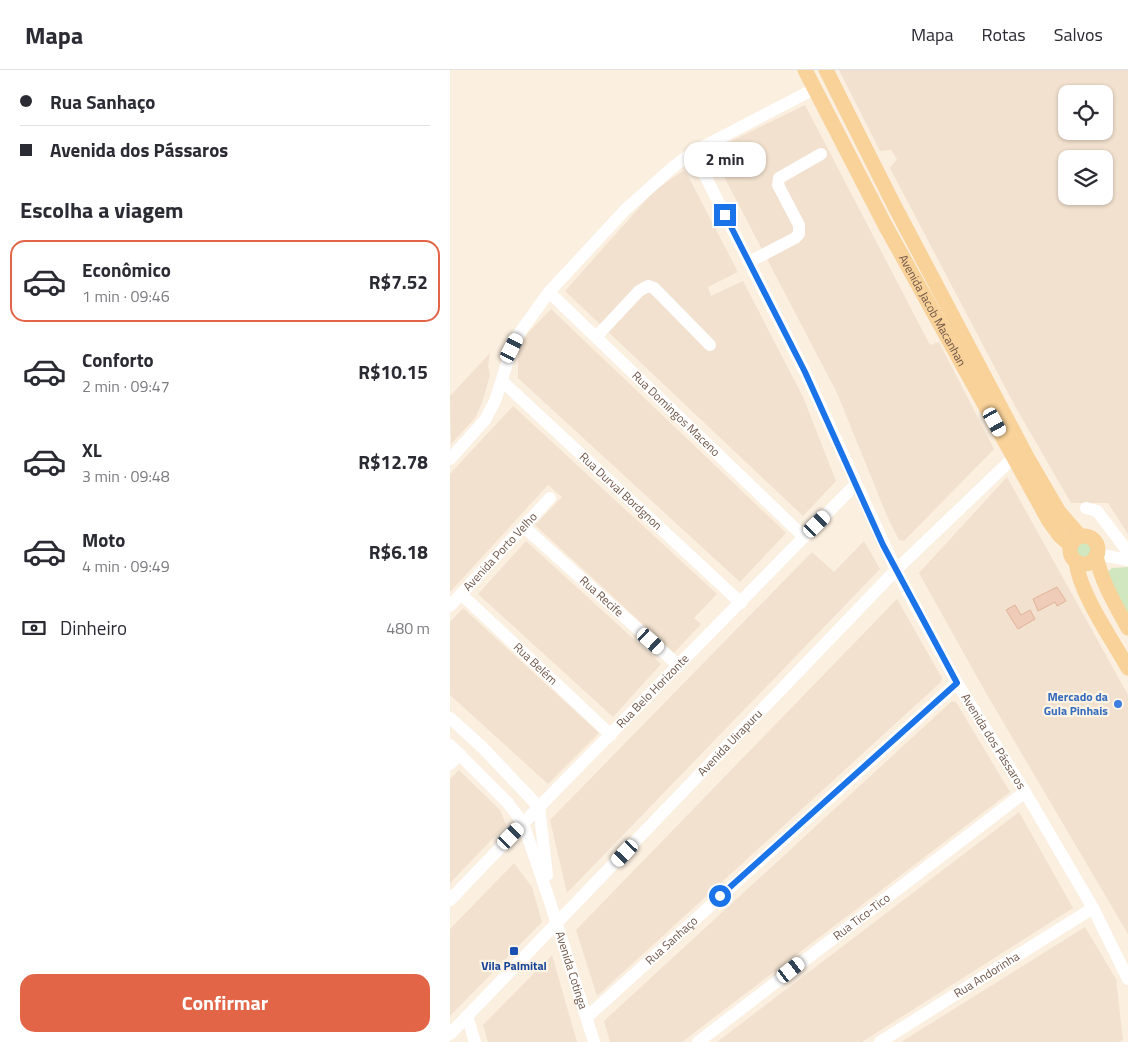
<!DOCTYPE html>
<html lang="pt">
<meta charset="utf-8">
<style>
body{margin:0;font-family:"Titillium Web",sans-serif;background:#f2f2f3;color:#2b2b33;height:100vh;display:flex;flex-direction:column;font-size:19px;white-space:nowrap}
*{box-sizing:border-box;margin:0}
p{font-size:16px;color:#7c7c81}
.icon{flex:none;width:28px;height:28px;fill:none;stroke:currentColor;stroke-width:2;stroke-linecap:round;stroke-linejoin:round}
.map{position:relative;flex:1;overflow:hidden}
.drawer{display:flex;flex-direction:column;background:#fff;width:450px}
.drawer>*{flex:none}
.top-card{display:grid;align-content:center;height:110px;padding:0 20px;background:#fff}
.controls{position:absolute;left:608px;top:15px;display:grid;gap:10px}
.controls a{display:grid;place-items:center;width:55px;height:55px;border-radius:10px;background:#fff;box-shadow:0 1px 4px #0004;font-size:25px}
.end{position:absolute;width:22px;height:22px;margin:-11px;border:6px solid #1a73e8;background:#fff;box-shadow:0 0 0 2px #fff}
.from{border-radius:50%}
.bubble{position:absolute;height:35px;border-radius:15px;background:#fff;box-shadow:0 1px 4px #0004;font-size:16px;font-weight:700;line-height:35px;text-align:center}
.car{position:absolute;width:15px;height:30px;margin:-15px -8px;border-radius:6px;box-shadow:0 0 4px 1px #0007;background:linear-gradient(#fff 24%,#345 0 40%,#fff 0 76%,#345 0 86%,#fff 0)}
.top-card b{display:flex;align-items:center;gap:18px;height:48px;font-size:19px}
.top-card b+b{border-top:1px solid #e1e1e2}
.top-card i{width:12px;height:12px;background:#2b2b33}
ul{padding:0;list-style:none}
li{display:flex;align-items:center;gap:15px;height:82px;margin:0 10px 8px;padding:0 10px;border:2px solid transparent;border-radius:15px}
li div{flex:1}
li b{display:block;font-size:19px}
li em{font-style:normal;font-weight:700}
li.current{border-color:#e26548}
li>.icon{width:45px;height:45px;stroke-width:1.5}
h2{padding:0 20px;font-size:22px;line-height:60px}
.pay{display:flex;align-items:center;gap:12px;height:55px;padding:0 20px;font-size:19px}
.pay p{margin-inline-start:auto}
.cta{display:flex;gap:10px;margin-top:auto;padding:10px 20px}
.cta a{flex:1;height:58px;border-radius:15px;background:#e26548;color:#fff;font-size:20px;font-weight:700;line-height:58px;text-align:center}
header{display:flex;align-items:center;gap:30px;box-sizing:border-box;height:70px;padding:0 25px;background:#fff;border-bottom:1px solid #e1e1e2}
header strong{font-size:24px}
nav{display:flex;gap:28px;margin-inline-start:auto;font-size:18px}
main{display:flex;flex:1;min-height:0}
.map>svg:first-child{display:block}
.residential{fill:#f2e1ce;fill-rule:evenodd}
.green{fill:#d1e7bf}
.building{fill:#efccb8;stroke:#e1b299}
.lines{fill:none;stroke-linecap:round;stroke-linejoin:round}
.minor{stroke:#fff;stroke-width:12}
.major{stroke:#f8d299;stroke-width:15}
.route{stroke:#1a73e8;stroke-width:6}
.shop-dot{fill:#3f7fe0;stroke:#fef4e5;stroke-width:2}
.transit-dot{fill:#1a4fb4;stroke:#fef4e5;stroke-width:2}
.labels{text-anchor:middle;stroke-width:4.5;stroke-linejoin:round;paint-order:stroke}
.street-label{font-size:12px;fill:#705548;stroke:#fef4e5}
.shop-label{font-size:12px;font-weight:bold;fill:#366cbe;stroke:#fef4e5;text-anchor:end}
.transit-label{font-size:12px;font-weight:bold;fill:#164399;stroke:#fef4e5}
</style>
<header>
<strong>Mapa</strong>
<nav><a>Mapa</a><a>Rotas</a><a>Salvos</a></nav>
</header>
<main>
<section class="drawer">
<div class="top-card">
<b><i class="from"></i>Rua Sanhaço</b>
<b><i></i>Avenida dos Pássaros</b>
</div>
<h2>Escolha a viagem</h2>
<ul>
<li class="current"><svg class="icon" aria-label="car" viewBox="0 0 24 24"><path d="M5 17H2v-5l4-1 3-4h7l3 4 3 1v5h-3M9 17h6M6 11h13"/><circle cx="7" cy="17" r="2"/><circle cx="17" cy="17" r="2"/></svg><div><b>Econômico</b><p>1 min · 09:46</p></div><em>R$7.52</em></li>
<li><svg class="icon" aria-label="car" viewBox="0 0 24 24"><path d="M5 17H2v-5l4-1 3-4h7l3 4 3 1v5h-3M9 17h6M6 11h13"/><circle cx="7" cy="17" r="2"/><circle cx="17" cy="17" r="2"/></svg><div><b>Conforto</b><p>2 min · 09:47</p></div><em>R$10.15</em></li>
<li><svg class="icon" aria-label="car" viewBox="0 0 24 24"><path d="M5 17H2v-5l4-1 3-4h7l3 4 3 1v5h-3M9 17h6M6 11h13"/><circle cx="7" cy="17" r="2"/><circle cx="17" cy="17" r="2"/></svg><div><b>XL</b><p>3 min · 09:48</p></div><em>R$12.78</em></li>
<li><svg class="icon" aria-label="car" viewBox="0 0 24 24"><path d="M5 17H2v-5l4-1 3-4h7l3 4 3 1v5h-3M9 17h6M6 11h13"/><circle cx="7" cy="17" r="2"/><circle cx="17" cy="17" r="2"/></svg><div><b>Moto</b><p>4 min · 09:49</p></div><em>R$6.18</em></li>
</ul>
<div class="pay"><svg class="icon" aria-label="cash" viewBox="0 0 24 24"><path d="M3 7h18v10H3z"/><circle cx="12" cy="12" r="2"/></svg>Dinheiro<p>480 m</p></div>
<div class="cta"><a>Confirmar</a></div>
</section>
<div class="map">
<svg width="678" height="972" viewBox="0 0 678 972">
<rect width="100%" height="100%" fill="#fbefe0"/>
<!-- residential -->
<path class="residential" d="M 389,0 L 678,0 L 678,464 L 658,433 L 621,433 L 565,336 L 440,98 L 447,89 L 441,80 L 430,81 ZM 616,24 L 654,24 L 654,61 L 616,61 ZM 616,89 L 654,89 L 654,126 L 616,126 Z
M 355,35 L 480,275 L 489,272 L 544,379 L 454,471 L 449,470 L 437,446 L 387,323 L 269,97 L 261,87 L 261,81 Z
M 233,101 L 237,104 L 288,202 L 258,217 L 261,226 L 293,211 L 353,327 L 386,411 L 353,446 L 115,221 L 205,120 Z
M 101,239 L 336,463 L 290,512 L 68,308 L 68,282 L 77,264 Z
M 40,283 L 38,296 L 40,305 L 32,333 L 25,348 L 1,374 L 0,325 L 1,325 Z
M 63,336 L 267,524 L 244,548 L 251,554 L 224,583 L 85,455 L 112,427 L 98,415 L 0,522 L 0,404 Z
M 557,407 L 678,625 L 678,864 L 536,623 L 469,503 Z
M 76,471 L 211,594 L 163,647 L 28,524 Z
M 414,471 L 430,499 L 117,823 L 100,750 L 362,482 L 384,502 Z
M 447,529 L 492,608 L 491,612 L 147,926 L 126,860 Z
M 13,538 L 149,663 L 98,714 L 0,625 L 0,552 Z
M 502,631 L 506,632 L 560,722 L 232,972 L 160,972 L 154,951 Z
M 9,700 L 50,740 L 56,755 L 0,813 L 0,709 Z
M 569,742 L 623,838 L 412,972 L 267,972 Z
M 64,793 L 82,817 L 92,852 L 0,946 L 0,859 Z
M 635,857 L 666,909 L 673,970 L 669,972 L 451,972 Z
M 102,885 L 127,972 L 38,972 L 33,955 Z"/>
<!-- green -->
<path class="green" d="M623 480a11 11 0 1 1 22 0a11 11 0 1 1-22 0Z
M 678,497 L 678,547 L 657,502 L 662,498 Z"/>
<!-- building -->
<path class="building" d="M 607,517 L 616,531 L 607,536 L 605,532 L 588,541 L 583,529 Z
M 565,535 L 571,545 L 580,540 L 585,549 L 568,559 L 556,540 Z"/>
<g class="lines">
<!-- minor -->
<g class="minor">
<path id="s1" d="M 243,82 L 355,302 L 446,500 L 507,613 L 575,722 L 643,838 L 678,909"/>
<path d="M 299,192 L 345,168 L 349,164 L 349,155 L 328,115 L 329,108 L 371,84"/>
<path id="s2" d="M 99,222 L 354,467"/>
<path d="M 146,267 L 189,221 L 198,216 L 204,218 L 260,275"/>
<path id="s3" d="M 52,311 L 291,533"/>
<path d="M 0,389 L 35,350 L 45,331 L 62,278 L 68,265 L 99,222 L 176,139 L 222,98 L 243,82 L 364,19"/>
<path d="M 636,438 L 647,441 L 678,482"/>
<path id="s4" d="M 74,457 L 229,596"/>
<path d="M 647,484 L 678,490"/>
<path id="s5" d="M 11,524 L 161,665"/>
<path id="s6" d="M 0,536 L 100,428"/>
<path d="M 0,648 L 32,677 L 89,737 L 97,805"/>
<path id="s7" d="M 0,675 L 58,733 L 73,753 L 99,829 L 144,972"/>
<path d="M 0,694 L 10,684"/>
<path id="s8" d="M 0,830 L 89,737 L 406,414"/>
<path d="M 17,946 L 25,972"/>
<path id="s9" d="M 137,947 L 507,613"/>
<path id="s10" d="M 0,964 L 446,500 L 564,387"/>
<path id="s11" d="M 248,972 L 575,722"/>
<path id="s12" d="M 430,972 L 643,838"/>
</g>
<!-- major -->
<g class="major">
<path id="s13" d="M 355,0 L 435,155 L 599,451 L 609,465 L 620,475"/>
<path d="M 376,0 L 445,137 L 577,387 L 609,442 L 630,466"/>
<circle cx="634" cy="480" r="14"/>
<path d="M 646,486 C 652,513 665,534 678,558"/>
<path d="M 626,492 C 630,524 662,569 678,598"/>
</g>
</g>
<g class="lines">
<!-- route -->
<path class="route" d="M 270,826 L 507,613 L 433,475 L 355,302 L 275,145"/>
</g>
<!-- markers -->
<circle class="shop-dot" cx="668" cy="634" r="5"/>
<rect class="transit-dot" x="59" y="876" width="10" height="10" rx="2.5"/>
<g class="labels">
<!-- street labels -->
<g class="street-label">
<text dy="4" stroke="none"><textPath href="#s13" startOffset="272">Avenida Jacob Macanhan</textPath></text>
<text dy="4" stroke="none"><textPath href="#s2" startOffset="176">Rua Domingos Maceno</textPath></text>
<text dy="4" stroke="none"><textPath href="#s3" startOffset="162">Rua Durval Bordgnon</textPath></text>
<text dy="4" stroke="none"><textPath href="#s6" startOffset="74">Avenida Porto Velho</textPath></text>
<text dy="4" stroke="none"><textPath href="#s4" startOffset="104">Rua Recife</textPath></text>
<text dy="4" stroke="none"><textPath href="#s5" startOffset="102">Rua Belém</textPath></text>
<text dy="4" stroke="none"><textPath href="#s8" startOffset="291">Rua Belo Horizonte</textPath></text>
<text dy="4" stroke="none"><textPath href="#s1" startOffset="662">Avenida dos Pássaros</textPath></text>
<text dy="4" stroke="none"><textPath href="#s10" startOffset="404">Avenida Uirapuru</textPath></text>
<text dy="4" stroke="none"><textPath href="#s11" startOffset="206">Rua Tico-Tico</textPath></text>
<text dy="4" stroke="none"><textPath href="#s9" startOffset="114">Rua Sanhaço</textPath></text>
<text dy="4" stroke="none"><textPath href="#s7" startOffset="262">Avenida Cotinga</textPath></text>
<text dy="4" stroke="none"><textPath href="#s12" startOffset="126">Rua Andorinha</textPath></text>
</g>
<!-- shop labels -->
<g class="shop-label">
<text x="658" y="631">Mercado da<tspan x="658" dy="14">Gula Pinhais</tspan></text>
</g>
<!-- transit labels -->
<g class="transit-label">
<text x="64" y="900">Vila Palmital</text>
</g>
</g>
</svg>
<div class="controls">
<a><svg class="icon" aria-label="locate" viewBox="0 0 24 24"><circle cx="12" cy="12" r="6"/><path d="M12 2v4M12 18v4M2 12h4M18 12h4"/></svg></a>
<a><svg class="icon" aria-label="layers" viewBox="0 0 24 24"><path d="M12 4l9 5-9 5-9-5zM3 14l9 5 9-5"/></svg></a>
</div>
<i class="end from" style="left:270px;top:826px"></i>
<i class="end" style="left:275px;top:145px"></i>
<div class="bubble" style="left:234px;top:72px;width:82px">2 min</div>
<i class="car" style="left:62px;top:278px;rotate:27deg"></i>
<i class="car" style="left:545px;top:352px;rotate:151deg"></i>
<i class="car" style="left:367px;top:454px;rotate:45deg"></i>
<i class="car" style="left:201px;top:571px;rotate:132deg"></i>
<i class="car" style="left:61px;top:766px;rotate:44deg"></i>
<i class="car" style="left:175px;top:783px;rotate:223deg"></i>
<i class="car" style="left:341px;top:900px;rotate:52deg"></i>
</div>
</main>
